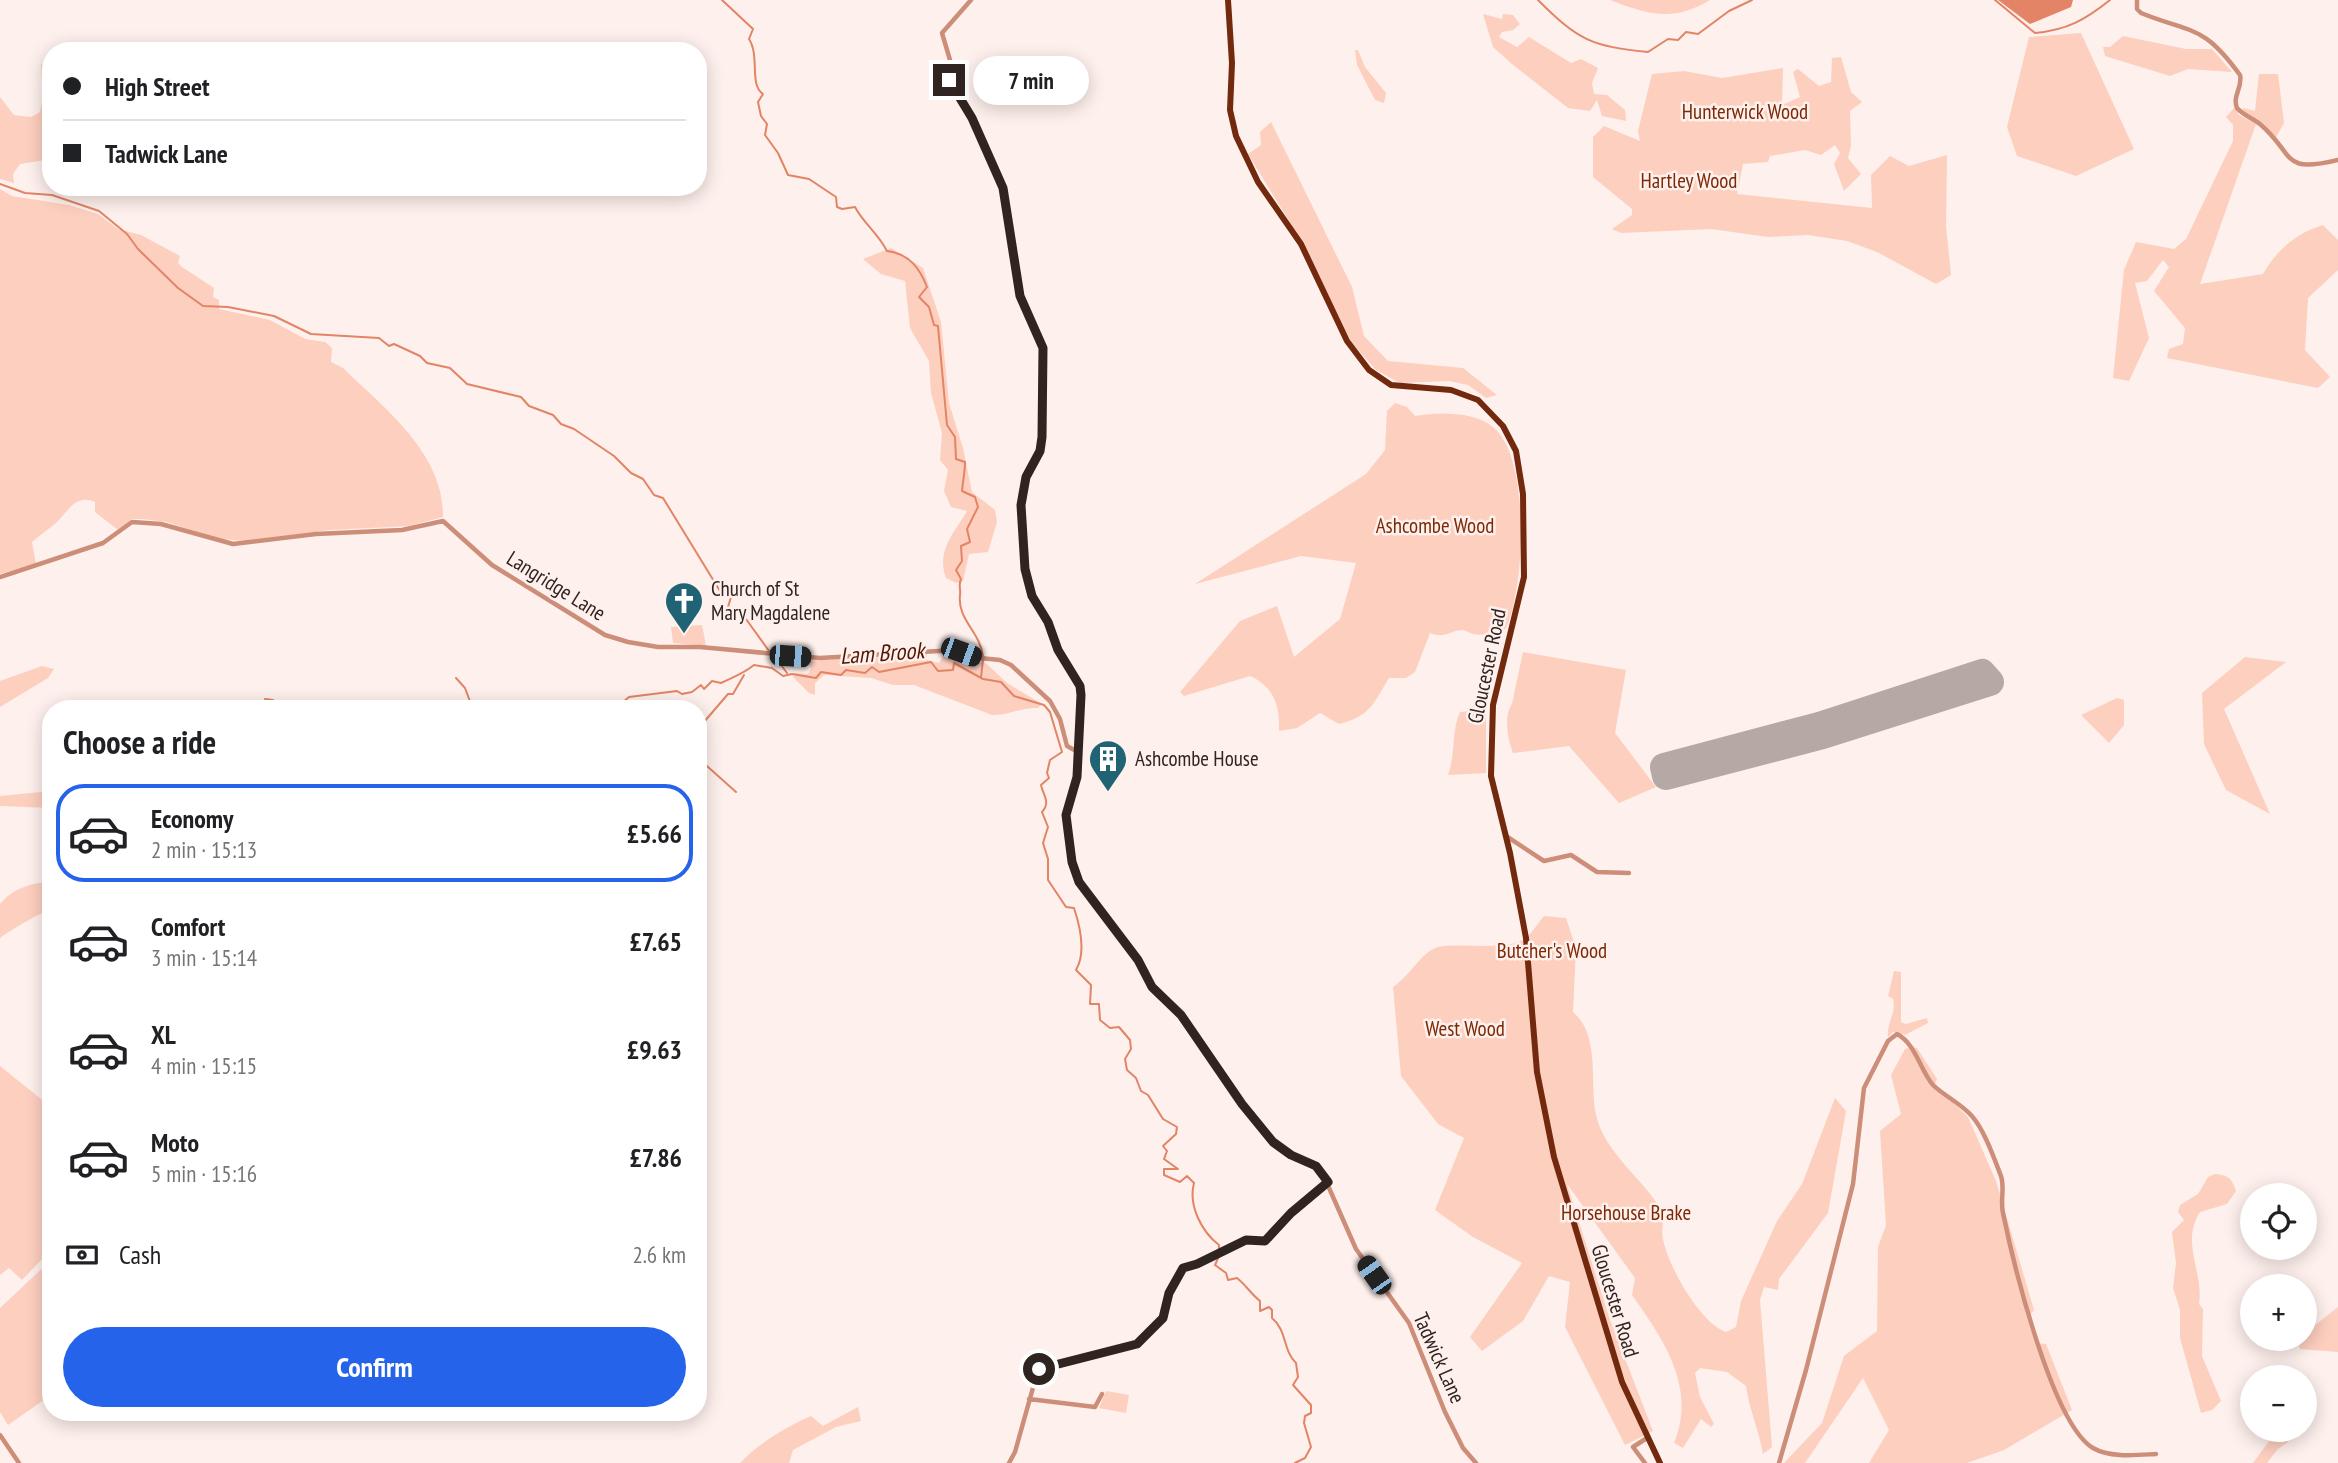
<!DOCTYPE html>
<meta charset="utf-8">
<style>
body{margin:0;font-family:"PT Sans Narrow",sans-serif;background:#f6f6f6;color:#202124;height:100vh;display:flex;flex-direction:column;font-size:26px;white-space:nowrap}
*{box-sizing:border-box;margin:0}
p{font-size:23px;color:#757577}
.icon{flex:none;width:38px;height:38px;fill:none;stroke:currentColor;stroke-width:2;stroke-linecap:round;stroke-linejoin:round}
.map{position:relative;flex:1;overflow:hidden}
.drawer{position:absolute;left:42px;top:700px;width:665px;height:721px;display:flex;flex-direction:column;background:#fff;border-radius:28px;box-shadow:0 4px 18px #0003}
.drawer>*{flex:none}
.banner{position:absolute;left:42px;top:42px;width:665px;height:154px;border-radius:28px;box-shadow:0 4px 18px #0003;display:grid;align-content:center;height:154px;padding:0 21px;background:#fff}
.tools{position:absolute;left:2240px;top:1183px;display:grid;gap:14px}
.tools a{display:grid;place-items:center;width:77px;height:77px;border-radius:50%;background:#fff;box-shadow:0 4px 18px #0003;font-size:35px}
.end{position:absolute;width:32px;height:32px;margin:-16px;border:9px solid #302420;background:#fff;box-shadow:0 0 0 4px #fff}
.from{border-radius:50%}
.bubble{position:absolute;height:49px;border-radius:24px;background:#fff;box-shadow:0 4px 18px #0003;font-size:23px;font-weight:800;line-height:49px;text-align:center}
.car{position:absolute;width:21px;height:42px;margin:-21px -10px;border-radius:9px;box-shadow:0 0 5px 2px #0007;background:linear-gradient(#222 24%,#8ab4d8 0 40%,#222 0 76%,#8ab4d8 0 86%,#222 0)}
.banner b{display:flex;align-items:center;gap:24px;height:66px;font-size:26px}
.banner b+b{border-top:2px solid #e0e0e0}
.banner i{width:18px;height:18px;background:#202124}
ul{padding:0;list-style:none}
li{display:flex;align-items:center;gap:21px;height:98px;margin:0 14px 10px;padding:0 7px;border:4px solid transparent;border-radius:28px}
li div{flex:1}
li b{display:block;font-size:26px}
li em{font-style:normal;font-weight:800}
li.selected{border-color:#2563eb}
li>.icon{width:63px;height:63px;stroke-width:1.5}
h2{padding:0 21px;font-size:32px;line-height:84px}
.pay{display:flex;align-items:center;gap:18px;height:77px;padding:0 21px;font-size:26px}
.pay p{margin-inline-start:auto}
.action{display:flex;gap:14px;margin-top:auto;padding:14px 21px}
.action a{flex:1;height:80px;border-radius:42px;background:#2563eb;color:#fff;font-size:28px;font-weight:800;line-height:80px;text-align:center}
.map>svg:first-child{display:block}
.green{fill:#fdcfbf}
.water{fill:#e28465}
.lines{fill:none;stroke-linecap:round;stroke-linejoin:round}
.stream{stroke:#e28465;stroke-width:2}
.runway{stroke:#b6a8a4;stroke-width:28}
.minor{stroke:#cd8e79;stroke-width:4.5}
.highway{stroke:#72290d;stroke-width:6}
.route{stroke:#302420;stroke-width:9}
.labels{text-anchor:middle;stroke-width:5;stroke-linejoin:round;paint-order:stroke}
.park-label{font-size:21px;fill:#7d2906;stroke:#fef0ec}
.street-label{font-size:21px;fill:#302420;stroke:#fef0ec}
.poi-label{font-size:21px;fill:#302420;stroke:#fef0ec;text-anchor:start}
.water-label{font-size:23px;font-style:italic;fill:#501601;stroke:#fef0ec}
</style>
<div class="map">
<svg width="2338" height="1463" viewBox="0 0 2338 1463">
<rect width="100%" height="100%" fill="#fef0ec"/>
<!-- green -->
<path class="green" d="M 1610,0 L 1710,0 C 1673,22 1649,15 1610,0 Z
M 1483,14 L 1502,19 L 1503,14 L 1513,15 L 1520,24 L 1513,30 L 1502,32 L 1499,37 L 1517,47 L 1529,37 L 1571,63 L 1581,59 L 1598,68 L 1592,83 L 1594,94 L 1607,95 L 1625,110 L 1626,121 L 1602,116 L 1597,100 L 1590,111 L 1568,108 L 1512,64 L 1493,47 Z
M 2081,33 L 2134,149 L 2076,176 L 2017,156 L 2007,127 L 2029,37 Z
M 2123,36 L 2186,49 L 2212,49 L 2232,72 L 2188,69 L 2170,76 L 2105,56 L 2103,47 L 2110,47 Z
M 1355,50 L 1358,50 L 1365,67 L 1386,93 L 1384,103 L 1375,100 L 1357,65 Z
M 1841,57 L 1851,92 L 1862,102 L 1850,111 L 1851,146 L 1848,158 L 1861,174 L 1844,191 L 1834,164 L 1840,153 L 1835,145 L 1821,155 L 1805,150 L 1770,156 L 1768,162 L 1743,164 L 1737,194 L 1872,208 L 1871,175 L 1890,156 L 1909,166 L 1947,155 L 1946,226 L 1951,275 L 1936,284 L 1877,252 L 1847,241 L 1808,235 L 1768,237 L 1711,229 L 1621,233 L 1612,229 L 1632,215 L 1632,209 L 1593,177 L 1593,137 L 1604,126 L 1640,141 L 1638,131 L 1652,74 L 1684,71 L 1722,78 L 1783,68 L 1782,105 L 1800,97 L 1793,72 L 1798,69 L 1819,86 L 1831,82 L 1832,58 Z
M 41,64 L 48,64 L 51,77 L 51,159 L 20,164 L 13,174 L 14,183 L 0,179 L 0,97 L 14,115 L 31,117 L 40,112 L 43,96 Z
M 2259,74 L 2278,74 L 2284,123 L 2275,139 L 2264,124 L 2242,111 L 2243,108 L 2255,111 Z
M 2235,107 L 2239,115 L 2256,124 L 2200,284 L 2263,274 C 2277,250 2296,233 2323,225 L 2338,240 L 2338,270 L 2308,298 L 2305,350 L 2330,377 L 2318,388 L 2167,358 L 2169,349 L 2183,344 L 2185,328 L 2154,291 L 2169,267 L 2163,260 L 2147,281 L 2135,283 L 2149,338 L 2129,381 L 2113,378 L 2124,270 L 2136,242 L 2174,249 L 2186,239 L 2233,141 L 2233,125 L 2226,117 Z
M 1271,122 L 1352,287 L 1364,336 L 1388,361 L 1463,368 L 1497,395 L 1486,398 L 1468,385 L 1449,381 L 1400,383 L 1376,370 L 1351,342 L 1305,247 L 1248,154 L 1261,145 L 1260,132 Z
M 0,189 L 12,196 L 69,205 L 98,214 L 118,229 L 141,235 L 180,256 L 178,263 L 182,267 L 214,288 L 213,297 L 219,300 L 219,309 L 270,320 L 305,339 L 325,342 L 332,348 L 331,362 L 343,368 C 385,409 444,453 443,517 L 409,526 L 330,530 L 246,541 L 220,539 L 166,522 L 142,519 L 132,519 L 118,530 L 95,512 L 95,502 C 75,493 68,512 55,524 C 47,530 39,536 32,542 L 36,564 L 0,574 Z
M 891,248 L 923,268 L 941,322 L 949,403 L 963,448 L 972,492 L 995,510 L 997,522 L 988,552 L 969,554 L 963,581 L 956,583 L 946,578 C 936,551 954,533 967,511 L 951,507 L 944,491 L 948,470 L 940,460 L 942,433 L 931,393 L 929,361 L 910,328 L 905,281 L 881,274 L 863,259 Z
M 1395,403 L 1407,407 L 1415,416 C 1437,412 1474,411 1493,427 C 1531,458 1525,587 1506,628 L 1502,632 C 1494,633 1481,636 1473,634 C 1469,633 1466,630 1462,630 C 1449,631 1445,639 1430,633 L 1415,672 L 1406,678 L 1389,678 C 1373,704 1371,716 1339,724 L 1320,713 L 1297,728 L 1279,731 C 1280,705 1274,687 1250,676 L 1184,696 L 1180,692 L 1240,621 L 1277,606 L 1294,657 L 1340,619 L 1356,563 L 1301,556 L 1195,584 L 1366,474 L 1385,450 L 1387,411 Z
M 702,625 L 706,646 L 673,643 L 671,627 Z
M 1523,652 L 1626,670 L 1615,733 L 1656,787 L 1619,803 L 1569,746 L 1513,753 C 1508,740 1503,716 1512,704 Z
M 927,653 L 927,660 L 939,663 L 945,653 L 987,664 L 1007,683 L 1042,704 L 1038,708 C 1021,707 1008,716 992,715 L 914,685 L 893,685 L 871,678 L 824,675 L 815,683 L 815,695 L 809,693 L 793,677 L 795,673 L 808,674 L 811,669 L 808,661 Z
M 2245,657 L 2286,662 L 2224,709 L 2270,814 L 2226,790 L 2204,744 L 2202,693 Z
M 42,666 L 54,669 L 48,678 L 0,707 L 0,681 Z
M 2117,698 L 2124,700 L 2124,725 L 2109,743 L 2081,715 Z
M 1486,710 L 1486,773 L 1448,775 C 1456,754 1451,731 1460,712 Z
M 51,791 L 51,808 L 0,806 L 0,796 Z
M 51,882 L 51,910 C 44,910 8,932 0,938 L 0,904 C 14,888 30,883 51,882 Z
M 1544,916 L 1566,918 L 1576,948 L 1573,1012 C 1601,1036 1589,1082 1596,1115 C 1604,1152 1644,1180 1663,1212 C 1664,1221 1661,1231 1663,1239 C 1668,1266 1700,1323 1726,1332 L 1736,1327 L 1741,1301 L 1777,1221 L 1802,1184 L 1835,1098 L 1846,1111 L 1828,1213 L 1779,1279 L 1778,1290 L 1764,1287 L 1760,1300 L 1772,1447 L 1763,1454 C 1759,1430 1749,1409 1746,1386 L 1727,1372 L 1700,1368 L 1695,1373 L 1700,1397 L 1714,1424 L 1711,1427 L 1701,1419 L 1683,1448 L 1674,1443 C 1697,1387 1663,1339 1632,1295 L 1635,1278 L 1567,1184 L 1609,1317 L 1653,1431 L 1625,1445 L 1565,1327 L 1570,1282 L 1549,1276 L 1523,1321 L 1482,1351 L 1470,1337 L 1522,1263 L 1473,1237 L 1435,1210 L 1464,1138 L 1438,1124 L 1401,1076 L 1393,987 C 1411,975 1421,952 1438,947 C 1460,942 1508,952 1526,938 C 1532,933 1538,923 1544,916 Z
M 1894,971 L 1901,972 L 1901,1022 L 1906,1024 L 1927,1018 L 1928,1023 L 1905,1035 L 1893,1032 L 1888,1037 C 1886,1023 1897,1013 1893,999 L 1888,996 Z
M 1911,1047 L 1917,1048 L 1937,1079 L 1935,1084 L 1968,1117 L 1996,1181 L 2034,1310 L 2029,1316 L 2036,1343 L 2046,1344 L 2072,1410 L 2004,1450 L 1967,1463 L 1869,1463 L 1889,1430 L 1863,1378 L 1805,1463 L 1784,1463 L 1822,1423 L 1844,1356 L 1877,1331 L 1878,1247 L 1886,1225 L 1880,1131 L 1901,1114 L 1891,1075 L 1905,1049 Z
M 0,1066 L 51,1107 L 51,1250 L 22,1280 L 9,1268 L 0,1275 Z
M 2215,1174 C 2229,1175 2232,1179 2236,1191 L 2227,1204 L 2200,1212 C 2180,1243 2204,1272 2199,1304 L 2203,1309 L 2202,1356 L 2221,1401 L 2212,1410 L 2201,1413 L 2180,1338 L 2180,1310 L 2173,1288 L 2176,1263 L 2172,1232 L 2184,1220 L 2178,1212 L 2180,1205 L 2198,1194 L 2208,1177 Z
M 51,1260 L 51,1395 L 8,1425 L 0,1412 L 0,1308 Z
M 2338,1307 L 2338,1352 L 2300,1349 L 2296,1340 L 2305,1339 L 2305,1333 Z
M 1106,1391 L 1129,1395 L 1126,1413 L 1099,1408 Z
M 858,1407 L 861,1421 L 836,1427 L 793,1450 L 789,1463 L 740,1463 C 759,1443 786,1427 811,1416 L 823,1426 Z
M 2277,1430 L 2288,1430 L 2288,1442 L 2278,1449 L 2267,1463 L 2253,1463 Z"/>
<!-- water -->
<path class="water" d="M 1998,0 L 2073,0 L 2071,7 L 2030,24 Z"/>
<g class="lines">
<!-- stream -->
<path class="stream" d="M 722,0 L 753,29 L 749,39 C 760,56 749,85 763,94 L 758,102 L 761,116 L 767,124 L 765,135 L 778,153 L 788,175 L 809,179 L 836,197 L 837,207 L 842,209 L 855,207 C 864,224 877,232 887,251 C 910,254 920,269 927,287 L 919,297 L 929,307 L 934,325 L 938,326 L 947,425 L 955,437 L 956,459 L 965,462 C 965,472 963,480 962,491 L 975,497 L 978,507 L 967,529 L 970,542 L 961,546 L 962,561 L 956,570 L 961,579 C 958,586 961,588 960,595 C 957,619 980,632 983,656
M 1538,0 C 1579,41 1591,46 1648,52 L 1668,39 L 1678,40 L 1686,32 L 1698,34 L 1729,11 L 1752,0
M 1995,0 L 2035,33 C 2067,30 2085,20 2110,0
M 0,184 L 25,193 L 52,195 L 99,211 L 127,234 L 138,249 L 178,288 L 203,306 L 228,307 L 274,316 L 311,334 L 379,338 L 389,346 L 394,344 L 420,356 L 427,363 L 450,368 L 467,384 L 521,397 L 529,406 L 553,415 L 561,424 L 574,429 L 614,456 L 631,473 L 643,479 L 654,495 L 663,498 L 720,591 L 728,592 L 731,597 L 728,607 L 746,619 L 769,651
M 775,657 L 787,673
M 981,677 L 983,660
M 456,678 L 465,688 L 471,704
M 265,699 L 273,700 L 282,709
M 588,709 L 623,702 L 629,697 L 677,691 L 682,694 L 692,692 L 701,685 L 704,689 L 712,681 L 721,683 C 733,677 743,674 754,665 L 772,668 L 783,676 L 792,674 L 816,678 L 821,672 L 841,675 L 846,670 L 865,673 L 872,667 L 879,672 L 931,662 L 938,671 L 953,670 L 954,663 L 983,679 L 1001,682 L 1014,696 L 1044,705 L 1050,712 L 1062,752 L 1050,760 L 1047,773 L 1049,778 L 1041,785 C 1043,795 1051,802 1042,812 L 1048,827 L 1043,843 L 1048,859 L 1048,880 L 1066,907 L 1074,908 C 1080,926 1086,953 1076,970 L 1091,985 L 1090,1004 L 1099,1004 L 1100,1020 L 1110,1028 L 1119,1027 L 1130,1040 L 1131,1049 L 1125,1059 L 1127,1070 L 1136,1078 L 1141,1091 L 1148,1095 L 1163,1119 L 1177,1127 L 1176,1134 L 1163,1146 L 1167,1151 L 1164,1159 L 1178,1169 L 1164,1169 L 1164,1175 L 1180,1182 L 1187,1176 L 1194,1183 C 1188,1206 1202,1232 1219,1245 L 1219,1250
M 698,729 L 728,694 L 733,694 L 744,675
M 698,758 L 736,792
M 1219,1256 L 1215,1265 L 1226,1273 L 1228,1280 L 1237,1278 C 1246,1285 1250,1293 1260,1301 L 1260,1311 L 1269,1307 L 1272,1310 L 1272,1318 C 1287,1330 1283,1351 1296,1363 L 1298,1377 L 1293,1385 L 1311,1405 L 1311,1413 L 1305,1416 L 1304,1423 L 1311,1447 L 1305,1458 L 1295,1463"/>
<!-- runway -->
<path class="runway" d="M 1982,673 L 1990,682 L 1823,735 L 1666,776 L 1664,767 L 1819,726 Z"/>
<!-- minor -->
<path class="minor" d="M 971,0 L 942,33 L 950,60 L 949,80 L 972,118 L 1003,188 L 1020,296 L 1044,355 L 1042,437 L 1040,451 L 1026,477 L 1021,505 L 1025,569 L 1032,596 L 1048,622 L 1058,650 L 1080,686 L 1081,695 L 1077,777 L 1066,815 L 1072,862 L 1079,882 L 1138,960 L 1152,987 L 1181,1015 L 1242,1104 L 1273,1142 L 1322,1172 L 1356,1249 L 1409,1323 L 1445,1412 L 1463,1448 L 1476,1463
M 2137,0 L 2137,9 L 2141,13 C 2193,34 2203,24 2240,75 C 2243,87 2232,96 2237,108 C 2243,115 2252,118 2260,124 C 2296,155 2280,174 2338,160
M 0,577 L 103,543 L 132,522 L 161,524 L 233,544 L 316,534 L 402,530 L 443,521 L 492,565 L 605,635 L 628,642 L 658,647 L 700,647 L 820,658 L 955,650 L 980,658 L 1000,660 L 1011,665 L 1050,701 L 1060,719 L 1067,746 L 1078,752
M 1506,836 L 1544,861 L 1571,855 L 1597,872 L 1629,873
M 1029,1399 L 1095,1407 L 1102,1394
M 0,1435 L 19,1463
M 1009,1463 L 1015,1452 L 1038,1370 L 1137,1344 L 1163,1318 L 1169,1293 L 1183,1267 L 1197,1264 L 1246,1240 L 1265,1241 L 1291,1213 L 1328,1182
M 1645,1463 L 1633,1447 L 1647,1438
M 1779,1463 L 1806,1370 L 1853,1184 L 1864,1088 L 1888,1041 L 1897,1034 C 1916,1044 1920,1070 1933,1085 C 1943,1095 1960,1103 1971,1115 C 1984,1129 1994,1158 2001,1176 C 2005,1188 2000,1201 2003,1213 C 2013,1262 2052,1424 2093,1448 C 2110,1458 2137,1455 2156,1454"/>
<!-- highway -->
<path class="highway" d="M 1228,0 L 1232,63 L 1230,110 L 1236,136 L 1258,182 L 1301,244 L 1347,341 L 1369,370 L 1391,385 L 1451,390 L 1478,400 L 1503,426 L 1516,451 L 1523,494 L 1524,577 L 1493,705 L 1491,776 L 1510,853 L 1526,938 L 1537,1072 L 1554,1157 L 1622,1382 L 1660,1463"/>
</g>
<g class="lines">
<!-- route -->
<path class="route" d="M 949,80 L 972,118 L 1003,188 L 1020,296 L 1043,348 L 1042,437 L 1040,451 L 1026,477 L 1021,505 L 1025,569 L 1032,596 L 1048,622 L 1058,650 L 1080,686 L 1081,695 L 1077,777 L 1066,815 L 1072,862 L 1079,882 L 1138,960 L 1152,987 L 1181,1015 L 1242,1104 L 1273,1142 L 1291,1155 L 1316,1166 L 1328,1182 L 1291,1213 L 1265,1241 L 1246,1240 L 1197,1264 L 1183,1268 L 1169,1293 L 1163,1318 L 1137,1344 L 1039,1369"/>
</g>
<!-- icons -->
<defs>
<symbol id="church-pin" viewBox="-11 -11 22 30"><path d="M0 17L-7.5 6A9.5 9.5 0 1 1 7.5 6Z" fill="#1f6375" stroke="#fef0ec"/><path d="M-1.2-6h2.4v3.5h3.3v2.4h-3.3V6h-2.4V-.1h-3.3v-2.4h3.3Z" fill="#fff"/></symbol>
<symbol id="building-pin" viewBox="-11 -11 22 30"><path d="M0 17L-7.5 6A9.5 9.5 0 1 1 7.5 6Z" fill="#1f6375" stroke="#fef0ec"/><path d="M-4-6H4V6H1V3H-1V6H-4ZM-2.5-4.3h1.7v1.8h-1.7ZM.8-4.3h1.7v1.8H.8ZM-2.5-1h1.7V.8h-1.7ZM.8-1h1.7V.8H.8Z" fill="#fff"/></symbol>
</defs>
<g fill-rule="evenodd">
<use href="#church-pin" x="662" y="579" width="44" height="60"/>
<use href="#building-pin" x="1086" y="737" width="44" height="60"/>
</g>
<g class="labels">
<!-- park labels -->
<g class="park-label">
<text x="1745" y="119">Hunterwick Wood</text>
<text x="1689" y="188">Hartley Wood</text>
<text x="1435" y="533">Ashcombe Wood</text>
<text x="1552" y="958">Butcher's Wood</text>
<text x="1465" y="1036">West Wood</text>
<text x="1626" y="1220">Horsehouse Brake</text>
</g>
<!-- street labels -->
<g class="street-label">
<text transform="translate(556 586) rotate(32)" y="7">Langridge Lane</text>
<text transform="translate(1487 666) rotate(-78)" y="7">Gloucester Road</text>
<text transform="translate(1615 1301) rotate(73)" y="7">Gloucester Road</text>
<text transform="translate(1439 1358) rotate(66)" y="7">Tadwick Lane</text>
</g>
<!-- poi labels -->
<g class="poi-label">
<text x="711" y="596">Church of St<tspan x="711" dy="24">Mary Magdalene</tspan></text>
<text x="1135" y="766">Ashcombe House</text>
</g>
<!-- water labels -->
<g class="water-label">
<text transform="translate(882 653) rotate(-4)" y="8">Lam Brook</text>
</g>
</g>
</svg>
<div class="tools">
<a><svg class="icon" aria-label="locate" viewBox="0 0 24 24"><circle cx="12" cy="12" r="6"/><path d="M12 2v4M12 18v4M2 12h4M18 12h4"/></svg></a>
<a>+</a>
<a>−</a>
</div>
<i class="end from" style="left:1039px;top:1369px"></i>
<i class="end" style="left:949px;top:80px"></i>
<div class="bubble" style="left:973px;top:56px;width:116px">7 min</div>
<i class="car" style="left:961px;top:652px;rotate:110deg"></i>
<i class="car" style="left:790px;top:656px;rotate:94deg"></i>
<i class="car" style="left:1374px;top:1275px;rotate:325deg"></i>
<div class="banner">
<b><i class="from"></i>High Street</b>
<b><i></i>Tadwick Lane</b>
</div>
<section class="drawer">
<h2>Choose a ride</h2>
<ul>
<li class="selected"><svg class="icon" aria-label="car" viewBox="0 0 24 24"><path d="M5 17H2v-5l4-1 3-4h7l3 4 3 1v5h-3M9 17h6M6 11h13"/><circle cx="7" cy="17" r="2"/><circle cx="17" cy="17" r="2"/></svg><div><b>Economy</b><p>2 min · 15:13</p></div><em>£5.66</em></li>
<li><svg class="icon" aria-label="car" viewBox="0 0 24 24"><path d="M5 17H2v-5l4-1 3-4h7l3 4 3 1v5h-3M9 17h6M6 11h13"/><circle cx="7" cy="17" r="2"/><circle cx="17" cy="17" r="2"/></svg><div><b>Comfort</b><p>3 min · 15:14</p></div><em>£7.65</em></li>
<li><svg class="icon" aria-label="car" viewBox="0 0 24 24"><path d="M5 17H2v-5l4-1 3-4h7l3 4 3 1v5h-3M9 17h6M6 11h13"/><circle cx="7" cy="17" r="2"/><circle cx="17" cy="17" r="2"/></svg><div><b>XL</b><p>4 min · 15:15</p></div><em>£9.63</em></li>
<li><svg class="icon" aria-label="car" viewBox="0 0 24 24"><path d="M5 17H2v-5l4-1 3-4h7l3 4 3 1v5h-3M9 17h6M6 11h13"/><circle cx="7" cy="17" r="2"/><circle cx="17" cy="17" r="2"/></svg><div><b>Moto</b><p>5 min · 15:16</p></div><em>£7.86</em></li>
</ul>
<div class="pay"><svg class="icon" aria-label="cash" viewBox="0 0 24 24"><path d="M3 7h18v10H3z"/><circle cx="12" cy="12" r="2"/></svg>Cash<p>2.6 km</p></div>
<div class="action"><a>Confirm</a></div>
</section>
</div>
